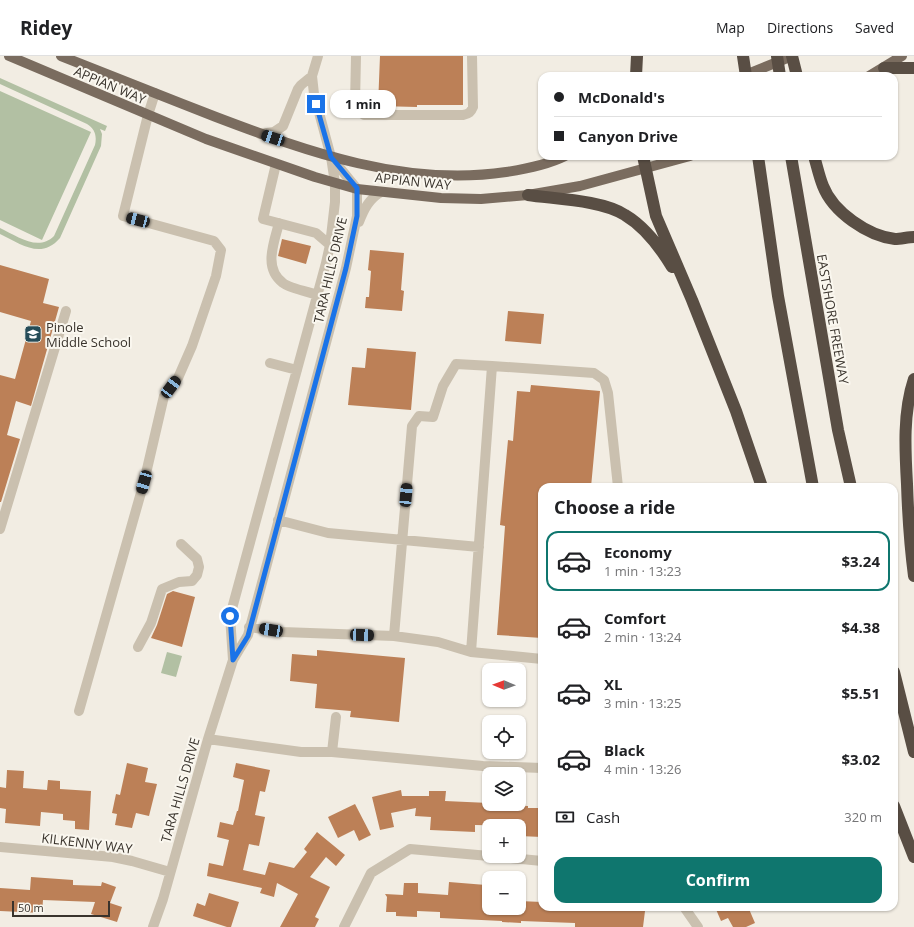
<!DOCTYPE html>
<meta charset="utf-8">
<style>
body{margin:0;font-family:"Open Sans",sans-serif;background:#f6f6f6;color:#202124;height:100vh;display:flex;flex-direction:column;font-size:15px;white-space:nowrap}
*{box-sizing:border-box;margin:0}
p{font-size:13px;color:#757577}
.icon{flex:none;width:22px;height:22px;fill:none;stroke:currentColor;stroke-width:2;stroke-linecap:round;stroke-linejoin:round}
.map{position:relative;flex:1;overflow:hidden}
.panel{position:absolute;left:538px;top:427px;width:360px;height:428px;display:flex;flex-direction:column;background:#fff;border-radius:12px;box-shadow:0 1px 3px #0004}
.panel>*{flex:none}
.hud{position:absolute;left:538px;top:16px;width:360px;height:88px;border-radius:12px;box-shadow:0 1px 3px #0004;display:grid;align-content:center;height:88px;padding:0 16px;background:#fff}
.needle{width:26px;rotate:271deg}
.controls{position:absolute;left:482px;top:607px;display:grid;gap:8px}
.controls a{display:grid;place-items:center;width:44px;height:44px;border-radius:8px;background:#fff;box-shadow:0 1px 3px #0004;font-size:20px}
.scale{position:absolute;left:12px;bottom:10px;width:98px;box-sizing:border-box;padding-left:4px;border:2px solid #39332c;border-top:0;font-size:11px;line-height:14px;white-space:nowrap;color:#39332c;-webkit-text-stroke:3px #faf7ef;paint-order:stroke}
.end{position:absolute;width:18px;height:18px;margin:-9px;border:5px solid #1a73e8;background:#fff;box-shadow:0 0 0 2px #fff}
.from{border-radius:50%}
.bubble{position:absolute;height:28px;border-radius:12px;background:#fff;box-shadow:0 1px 3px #0004;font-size:13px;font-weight:700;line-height:28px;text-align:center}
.car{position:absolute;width:12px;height:24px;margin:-12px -6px;border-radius:5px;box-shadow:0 0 3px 1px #0007;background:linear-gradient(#222 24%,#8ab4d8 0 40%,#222 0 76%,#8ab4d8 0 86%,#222 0)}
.hud b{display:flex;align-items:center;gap:14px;height:38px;font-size:15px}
.hud b+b{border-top:1px solid #e0e0e0}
.hud i{width:10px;height:10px;background:#202124}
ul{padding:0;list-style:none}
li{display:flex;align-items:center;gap:12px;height:60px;margin:0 8px 6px;padding:0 8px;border:2px solid transparent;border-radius:12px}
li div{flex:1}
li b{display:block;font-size:15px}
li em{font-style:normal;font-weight:700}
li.selected{border-color:#0f766e}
li>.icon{width:36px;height:36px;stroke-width:1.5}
h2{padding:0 16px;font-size:18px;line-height:48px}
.pay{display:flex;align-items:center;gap:10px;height:44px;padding:0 16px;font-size:15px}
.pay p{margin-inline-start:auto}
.cta{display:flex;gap:8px;margin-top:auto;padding:8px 16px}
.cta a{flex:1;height:46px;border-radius:12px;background:#0f766e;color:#fff;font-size:16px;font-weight:700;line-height:46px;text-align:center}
header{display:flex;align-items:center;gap:24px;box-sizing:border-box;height:56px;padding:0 20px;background:#fff;border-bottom:1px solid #e0e0e0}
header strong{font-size:19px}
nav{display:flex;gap:22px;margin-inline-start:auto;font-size:14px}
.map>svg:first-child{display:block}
.green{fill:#b2c0a3}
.building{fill:#bc8057}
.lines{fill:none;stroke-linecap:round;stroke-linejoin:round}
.minor{stroke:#cac0af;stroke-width:10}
.major{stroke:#7a6c5f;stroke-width:10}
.highway{stroke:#594e44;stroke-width:12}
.route{stroke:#1a73e8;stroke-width:5}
.labels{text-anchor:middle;stroke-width:4;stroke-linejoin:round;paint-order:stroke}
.street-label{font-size:13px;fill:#39332c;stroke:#faf7ef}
.poi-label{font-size:13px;fill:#39332c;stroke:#faf7ef;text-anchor:start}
</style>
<header>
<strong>Ridey</strong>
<nav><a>Map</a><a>Directions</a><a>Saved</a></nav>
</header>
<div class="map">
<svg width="914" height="871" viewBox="0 0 914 871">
<rect width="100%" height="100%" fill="#f2ede3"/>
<!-- green -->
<path class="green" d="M 0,22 L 107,70 L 105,75 L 100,73 L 102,78 L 101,90 L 60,182 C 41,204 21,188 0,178 L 0,172 C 17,180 38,196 54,180 L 95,89 C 97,80 95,73 87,68 L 0,28 Z
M 0,35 L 91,76 L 42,184 L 0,164 Z
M 167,596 L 182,600 L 176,621 L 161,617 Z"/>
<!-- building -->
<path class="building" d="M 380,0 L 463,0 L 463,49 L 417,49 L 417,51 L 378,50 Z
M 282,183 L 311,190 L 306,208 L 278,200 Z
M 370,194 L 404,197 L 401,234 L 404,235 L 402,255 L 365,252 L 366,241 L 369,241 L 371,215 L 368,214 Z
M 0,209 L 49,223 L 43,247 L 59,251 L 31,350 L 16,345 L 7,379 L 20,383 L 1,446 L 0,446 L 0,319 L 15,323 L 31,265 L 0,256 Z
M 508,255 L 544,258 L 541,288 L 505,285 Z
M 367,292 L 416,296 L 411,354 L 348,349 L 352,311 L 365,312 Z
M 531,329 L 600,335 L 591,431 L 542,431 L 542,582 L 497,579 L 505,470 L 500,469 L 508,384 L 513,385 L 517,335 L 530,336 Z
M 173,535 L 195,541 L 182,591 L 151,582 L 157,569 L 167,538 Z
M 317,594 L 405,602 L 399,666 L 350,661 L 351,655 L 315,652 L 317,628 L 290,625 L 292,598 L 317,600 Z
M 127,707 L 148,712 L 145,726 L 157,728 L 149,760 L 136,757 L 132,772 L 115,769 L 117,758 L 112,757 L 116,738 L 120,739 Z
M 236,707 L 270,714 L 265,736 L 260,735 L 255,759 L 265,761 L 259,790 L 249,788 L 243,814 L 265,819 L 269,806 L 294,812 L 307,796 L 304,793 L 317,776 L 345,799 L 336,810 L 326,801 L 310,821 L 330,831 L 315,861 L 319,863 L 315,871 L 280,871 L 298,838 L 277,827 L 274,841 L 260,837 L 262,832 L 207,820 L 209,807 L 223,810 L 229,784 L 217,781 L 220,766 L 233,769 L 237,755 L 238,755 L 244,724 L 233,721 Z
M 7,714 L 24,715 L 23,732 L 47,734 L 48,724 L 60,725 L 60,733 L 91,735 L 89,774 L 75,773 L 75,765 L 63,764 L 63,758 L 41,756 L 40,770 L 5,767 L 6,753 L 0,752 L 0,731 L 6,732 Z
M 401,734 L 402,740 L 429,740 L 429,735 L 446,735 L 445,745 L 489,747 L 492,748 L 528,750 L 528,752 L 542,752 L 542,781 L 519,780 L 519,770 L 475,769 L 475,776 L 430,774 L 431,761 L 415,760 L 416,752 L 391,757 L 394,771 L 380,774 L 372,741 Z
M 355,748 L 371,779 L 359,785 L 354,774 L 338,782 L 328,761 Z
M 31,821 L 73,824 L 73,829 L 101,830 L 102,826 L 116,831 L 110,847 L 122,851 L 117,866 L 91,858 L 95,846 L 43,844 L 42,857 L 0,855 L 0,832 L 30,834 Z
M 449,826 L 486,829 L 485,843 L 489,843 L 489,852 L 519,852 L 519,845 L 542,846 L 542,851 L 591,851 L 591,853 L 615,854 L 615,851 L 631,851 L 631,853 L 645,855 L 643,871 L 575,871 L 575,867 L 521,865 L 521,867 L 502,866 L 502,865 L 440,862 L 440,856 L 417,855 L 417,861 L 396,860 L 396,856 L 386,856 L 387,841 L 385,838 L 403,839 L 404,827 L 418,827 L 418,837 L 448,839 Z
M 209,837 L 239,846 L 231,871 L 227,871 L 193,860 L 197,847 L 205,850 Z
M 715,851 L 752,851 L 749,853 L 755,867 L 746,871 L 733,871 L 728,862 L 721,865 Z"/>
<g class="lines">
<!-- minor -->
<path class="minor" d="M 356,0 L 355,48 C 357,54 359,56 364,59 L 463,59 C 469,58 471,56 473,51 L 472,0
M 260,78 L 274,76 L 283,70 L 298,33 L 301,29 L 312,20
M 276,108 L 263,163 L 316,177 L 330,189
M 359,166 C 364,153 369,143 381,136
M 279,167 C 274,187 263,212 283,227 C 289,232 309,236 318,239
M 270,307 L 297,314
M 278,464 L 328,477 L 479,491
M 0,473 L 66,255
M 249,571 L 282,576 L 394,580 L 438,586 L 471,596 L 542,603
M 394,580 L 412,370 L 419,360 L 433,361 L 443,330 L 456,308 L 492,310
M 138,591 L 151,567 L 162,533 L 179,526 L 192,525 L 197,519 L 199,511 L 197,503 L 181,488
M 471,596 L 492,310 L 594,317 L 604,324 L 608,337 L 618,431
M 233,604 L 230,560 L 326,207 L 330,189 L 335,146 L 335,127 L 331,101 L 314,38 L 312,20 L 318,0
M 79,655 L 144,426 L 164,340 L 178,322 L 192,290 L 216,220 L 221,194 L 214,185 L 123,160 L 148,59 L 155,37
M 336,661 L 332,696 L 483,710 L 542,712
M 208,683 L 301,696 L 332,696
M 0,791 L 113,801 L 132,805 L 170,816
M 490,800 L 542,805
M 684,851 L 698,871
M 153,871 L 163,843 L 208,683 L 233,604 L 248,579 L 346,212 L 357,160 L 357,133 L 331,101
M 344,871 L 371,817 L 410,793 L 489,800"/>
<!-- major -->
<path class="major" d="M 9,0 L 206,83 L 315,121 L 357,133 L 441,142 L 481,143 L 528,139 L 580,130 L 690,100
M 61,0 C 112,20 164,41 216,61 C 308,96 406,131 506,116 C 526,113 547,109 565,100
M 743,20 L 792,0
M 869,20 L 902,0"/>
<!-- highway -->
<path class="highway" d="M 743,0 L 746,20
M 777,0 L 780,20
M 792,0 L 797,20
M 884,12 L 914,12
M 636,20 L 637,0
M 643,100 L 656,160 L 692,244 L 736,355 L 762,431
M 758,100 L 778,240 L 813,431
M 791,100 L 838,374 L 851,431
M 814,100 C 817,110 819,120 823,130 C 833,156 868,180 895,183 C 901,183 908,181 914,181
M 528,139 C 555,143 602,144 625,159 C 645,171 660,191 672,211
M 914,323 C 903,356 905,393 907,428 C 908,459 910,489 914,520
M 894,616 L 914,696
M 894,750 L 914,801"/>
</g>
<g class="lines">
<!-- route -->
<path class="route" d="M 230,560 L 233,604 L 248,580 L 346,212 L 357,160 L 357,132 L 331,101 L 316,48"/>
</g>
<!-- icons -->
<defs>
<symbol id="school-square" viewBox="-11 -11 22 22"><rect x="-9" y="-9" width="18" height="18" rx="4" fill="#254c58" stroke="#faf7ef"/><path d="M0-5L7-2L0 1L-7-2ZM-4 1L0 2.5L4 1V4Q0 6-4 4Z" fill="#fff"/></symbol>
</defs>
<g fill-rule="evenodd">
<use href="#school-square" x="23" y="268" width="20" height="20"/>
</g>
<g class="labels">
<!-- street labels -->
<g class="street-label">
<text transform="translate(110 29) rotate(23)" y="5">APPIAN WAY</text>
<text transform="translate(413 125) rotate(6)" y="5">APPIAN WAY</text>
<text transform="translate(330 214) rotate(-77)" y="5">TARA HILLS DRIVE</text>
<text transform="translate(833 263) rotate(80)" y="5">EASTSHORE FREEWAY</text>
<text transform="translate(180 734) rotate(-74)" y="5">TARA HILLS DRIVE</text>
<text transform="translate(87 787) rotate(7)" y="5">KILKENNY WAY</text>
</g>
<!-- poi labels -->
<g class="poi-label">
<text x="46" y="276">Pinole<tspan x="46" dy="15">Middle School</tspan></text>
</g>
</g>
</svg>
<div class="controls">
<a><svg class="needle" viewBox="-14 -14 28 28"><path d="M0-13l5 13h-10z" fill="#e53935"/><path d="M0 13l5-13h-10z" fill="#757577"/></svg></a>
<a><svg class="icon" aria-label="locate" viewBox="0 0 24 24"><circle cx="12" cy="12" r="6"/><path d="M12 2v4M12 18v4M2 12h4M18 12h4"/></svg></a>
<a><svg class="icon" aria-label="layers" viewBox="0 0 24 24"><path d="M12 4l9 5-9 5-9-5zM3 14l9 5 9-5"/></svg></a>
<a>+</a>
<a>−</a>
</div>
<div class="scale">50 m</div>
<i class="end from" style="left:230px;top:560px"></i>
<i class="end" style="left:316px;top:48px"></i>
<div class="bubble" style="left:330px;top:34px;width:66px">1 min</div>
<i class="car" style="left:273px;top:82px;rotate:288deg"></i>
<i class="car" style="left:138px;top:164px;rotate:285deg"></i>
<i class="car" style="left:171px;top:331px;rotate:37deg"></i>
<i class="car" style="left:144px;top:426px;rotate:196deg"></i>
<i class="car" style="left:406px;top:439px;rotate:5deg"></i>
<i class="car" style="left:271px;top:574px;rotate:279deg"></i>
<i class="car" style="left:362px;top:579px;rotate:92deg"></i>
<div class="hud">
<b><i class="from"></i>McDonald's</b>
<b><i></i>Canyon Drive</b>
</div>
<section class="panel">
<h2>Choose a ride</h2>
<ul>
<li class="selected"><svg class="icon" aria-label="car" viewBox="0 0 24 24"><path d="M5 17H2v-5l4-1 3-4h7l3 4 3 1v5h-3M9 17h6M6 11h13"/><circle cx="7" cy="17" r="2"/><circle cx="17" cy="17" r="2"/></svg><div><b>Economy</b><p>1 min · 13:23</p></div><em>$3.24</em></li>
<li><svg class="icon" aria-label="car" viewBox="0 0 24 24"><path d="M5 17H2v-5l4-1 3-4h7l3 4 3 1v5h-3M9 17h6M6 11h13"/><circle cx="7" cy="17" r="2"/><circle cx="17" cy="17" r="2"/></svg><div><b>Comfort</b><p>2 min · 13:24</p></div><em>$4.38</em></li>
<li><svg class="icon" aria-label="car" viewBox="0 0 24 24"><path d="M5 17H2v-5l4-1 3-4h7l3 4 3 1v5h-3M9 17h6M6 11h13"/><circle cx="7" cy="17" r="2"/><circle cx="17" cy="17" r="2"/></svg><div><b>XL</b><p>3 min · 13:25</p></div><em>$5.51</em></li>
<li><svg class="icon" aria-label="car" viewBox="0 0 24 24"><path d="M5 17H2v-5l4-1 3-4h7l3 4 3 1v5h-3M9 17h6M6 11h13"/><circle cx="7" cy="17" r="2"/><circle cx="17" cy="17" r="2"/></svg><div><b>Black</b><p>4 min · 13:26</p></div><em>$3.02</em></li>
</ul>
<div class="pay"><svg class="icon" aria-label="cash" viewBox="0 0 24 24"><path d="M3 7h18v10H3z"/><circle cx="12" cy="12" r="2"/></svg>Cash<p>320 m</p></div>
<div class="cta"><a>Confirm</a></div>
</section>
</div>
